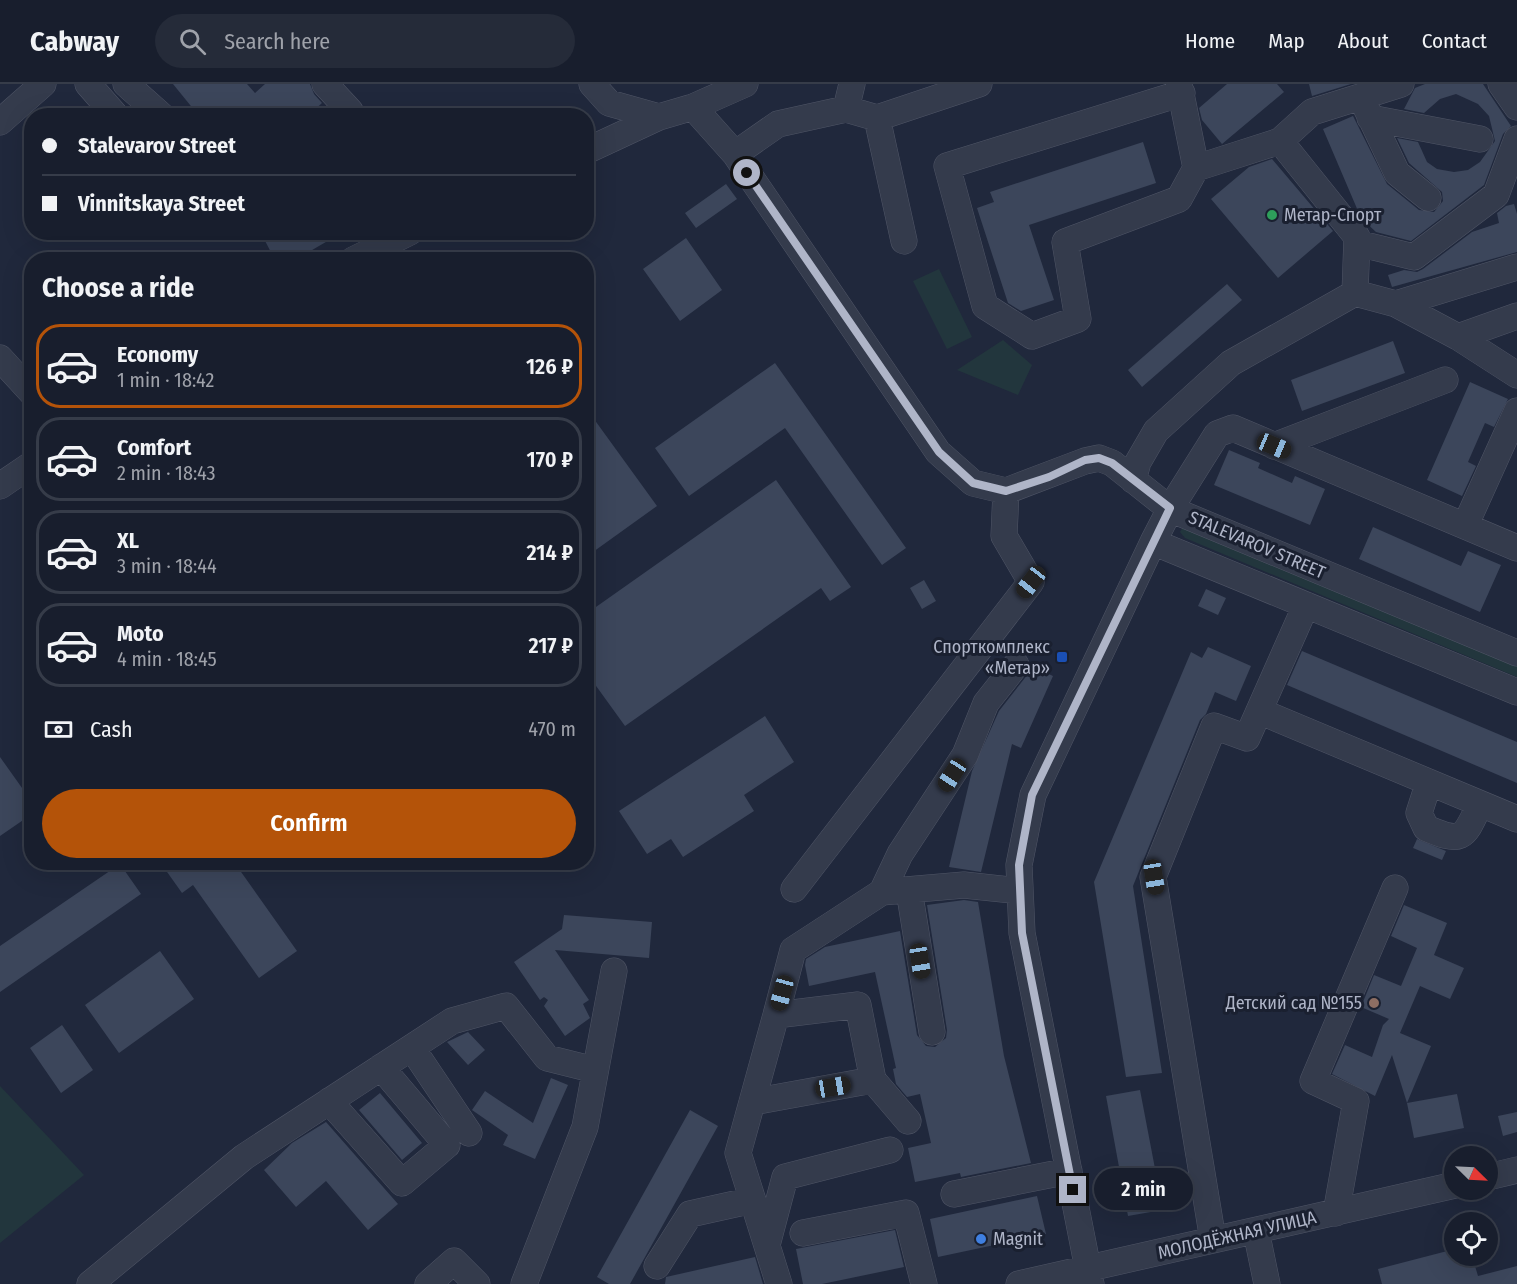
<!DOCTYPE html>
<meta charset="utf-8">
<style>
body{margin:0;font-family:"Fira Sans Condensed",sans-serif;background:#252b39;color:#f1f3f6;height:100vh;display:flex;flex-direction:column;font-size:22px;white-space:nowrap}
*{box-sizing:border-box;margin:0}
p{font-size:20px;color:#9fa2aa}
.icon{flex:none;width:33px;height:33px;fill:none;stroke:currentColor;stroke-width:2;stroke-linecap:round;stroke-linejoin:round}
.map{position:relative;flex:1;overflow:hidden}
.side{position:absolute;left:24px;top:168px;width:570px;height:618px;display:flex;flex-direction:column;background:#181e2d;border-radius:24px;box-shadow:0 6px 24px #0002,0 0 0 2px #363c49}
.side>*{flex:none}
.banner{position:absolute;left:24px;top:24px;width:570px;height:132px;border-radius:24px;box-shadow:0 6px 24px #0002,0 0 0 2px #363c49;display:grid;align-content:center;height:132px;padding:0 18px;background:#181e2d}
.needle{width:39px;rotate:114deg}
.controls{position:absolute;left:1444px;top:1062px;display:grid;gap:12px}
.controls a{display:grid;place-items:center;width:54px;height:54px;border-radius:50%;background:#181e2d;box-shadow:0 6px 24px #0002,0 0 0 2px #363c49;font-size:30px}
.end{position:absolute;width:27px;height:27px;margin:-14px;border:8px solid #afb5c8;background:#111;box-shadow:0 0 0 3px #111}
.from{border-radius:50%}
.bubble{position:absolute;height:42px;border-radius:21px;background:#181e2d;box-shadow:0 6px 24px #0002,0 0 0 2px #363c49;font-size:20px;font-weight:600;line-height:42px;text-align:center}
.car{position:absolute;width:18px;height:36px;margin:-18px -9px;border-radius:8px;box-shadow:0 0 4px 2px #0007;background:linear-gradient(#222 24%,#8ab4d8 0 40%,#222 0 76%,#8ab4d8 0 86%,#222 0)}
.banner b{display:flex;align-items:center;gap:21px;height:57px;font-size:22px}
.banner b+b{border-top:2px solid #363c49}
.banner i{width:15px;height:15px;background:#f1f3f6}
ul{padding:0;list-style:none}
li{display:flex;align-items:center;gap:18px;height:84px;margin:0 12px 9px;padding:0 6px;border:3px solid #363c49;border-radius:24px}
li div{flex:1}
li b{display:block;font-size:22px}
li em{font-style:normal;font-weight:600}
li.current{border-color:#b45309}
li>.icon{width:54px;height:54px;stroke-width:1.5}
h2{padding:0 18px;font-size:27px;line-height:72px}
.pay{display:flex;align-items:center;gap:15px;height:66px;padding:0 18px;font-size:22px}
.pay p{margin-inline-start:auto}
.button{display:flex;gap:12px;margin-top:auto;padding:12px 18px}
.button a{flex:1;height:69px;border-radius:36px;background:#b45309;color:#fff;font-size:24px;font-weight:600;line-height:69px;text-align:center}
header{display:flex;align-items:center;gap:36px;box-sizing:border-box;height:84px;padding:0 30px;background:#181e2d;border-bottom:2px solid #363c49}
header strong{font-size:28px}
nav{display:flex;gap:33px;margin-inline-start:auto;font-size:21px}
.search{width:420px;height:54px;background:#252b39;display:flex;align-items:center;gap:15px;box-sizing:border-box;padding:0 21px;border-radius:33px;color:#9fa2aa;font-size:22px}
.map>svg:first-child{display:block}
.green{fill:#22363d}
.building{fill:#3c465b}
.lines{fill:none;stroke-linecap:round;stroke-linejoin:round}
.minor-casing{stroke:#4f5566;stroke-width:27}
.minor{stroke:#343b4c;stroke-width:26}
.route{stroke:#afb5c8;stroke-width:8}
.leisure-dot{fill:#2e9e5b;stroke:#1a2030;stroke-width:2}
.transit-dot{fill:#1a4fb4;stroke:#1a2030;stroke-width:2}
.education-dot{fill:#8d6e63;stroke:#1a2030;stroke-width:2}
.shop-dot{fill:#3f7fe0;stroke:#1a2030;stroke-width:2}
.labels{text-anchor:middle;stroke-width:6;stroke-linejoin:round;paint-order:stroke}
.poi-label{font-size:18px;fill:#afb5c8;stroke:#1a2030;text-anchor:start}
.street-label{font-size:18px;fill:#afb5c8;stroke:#1a2030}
</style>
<header>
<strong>Cabway</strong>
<div class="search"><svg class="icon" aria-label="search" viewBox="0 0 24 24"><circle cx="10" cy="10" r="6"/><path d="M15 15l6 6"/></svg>Search here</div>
<nav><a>Home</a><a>Map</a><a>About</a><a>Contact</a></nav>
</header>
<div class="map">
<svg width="1517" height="1200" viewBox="0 0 1517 1200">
<rect width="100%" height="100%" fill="#20283c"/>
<!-- green -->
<path class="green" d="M 939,185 L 972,253 L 947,265 L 913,197 Z
M 1003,256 L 1032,281 L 1018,311 L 957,286 Z
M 1185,440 L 1517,575 L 1517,593 L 1185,454 L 1180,448 Z
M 0,1002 L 84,1091 L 0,1159 Z"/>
<!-- building -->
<path class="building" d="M 173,0 L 247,0 L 255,9 L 265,0 L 310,0 L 314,10 L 322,19 L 308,32 L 199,32 Z
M 1227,0 L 1277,0 L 1284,8 L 1222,60 L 1202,36 L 1199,24 Z
M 1309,0 L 1351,0 L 1312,12 Z
M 1425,0 L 1483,0 L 1511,42 L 1503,50 L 1484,101 L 1411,157 L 1376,148 L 1361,134 L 1323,45 L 1353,32 L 1387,100 L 1419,126 L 1434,128 L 1443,117 L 1442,108 L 1409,79 L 1397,54 L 1418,58 L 1427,78 L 1437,85 L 1454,88 L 1468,86 L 1480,78 L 1495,57 L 1489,32 L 1478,20 L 1456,10 L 1440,15 L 1424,29 L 1404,25 L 1415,4 Z
M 1143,58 L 1156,99 L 1029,141 L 1054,216 L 1021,227 L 1008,219 L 977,124 L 994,118 L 990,108 Z
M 1272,75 L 1333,147 L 1278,194 L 1211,115 L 1249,83 Z
M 726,100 L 737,115 L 696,144 L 685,129 Z
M 1514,120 L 1517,130 L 1517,168 L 1392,203 L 1388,191 L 1404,186 L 1417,188 L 1423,185 L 1472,148 L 1499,139 L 1497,129 L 1506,122 Z
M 271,148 L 343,148 L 295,176 L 275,176 L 263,153 Z
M 686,154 L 722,206 L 680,237 L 643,185 Z
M 1227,200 L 1242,216 L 1142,303 L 1128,286 Z
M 1393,257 L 1405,289 L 1302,327 L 1291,296 Z
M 775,279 L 906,464 L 882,481 L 785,344 L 689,412 L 655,364 Z
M 1470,298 L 1508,315 L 1494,343 L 1485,339 L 1468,378 L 1476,382 L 1462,412 L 1427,396 Z
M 586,324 L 657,422 L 586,473 Z
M 1229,366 L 1260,379 L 1258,384 L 1292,399 L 1295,392 L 1325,405 L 1310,441 L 1214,401 Z
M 776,396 L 851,503 L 830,517 L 821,504 L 625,642 L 586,588 L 586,530 Z
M 1373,443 L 1461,482 L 1468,467 L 1501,481 L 1480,528 L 1359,475 Z
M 924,496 L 936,517 L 922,525 L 910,504 Z
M 1206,505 L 1226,514 L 1218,531 L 1198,522 Z
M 1208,563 L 1251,582 L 1236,617 L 1215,608 L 1206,630 L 1200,636 L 1133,802 L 1162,989 L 1126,993 L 1094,798 L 1191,568 L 1202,574 Z
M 1302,567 L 1517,658 L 1517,699 L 1287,601 Z
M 1031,582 L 1053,592 L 1021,664 L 1012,660 L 981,788 L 949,783 L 972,687 L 999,627 L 1028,590 Z
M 765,632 L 794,678 L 744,711 L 754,727 L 683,773 L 671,755 L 647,770 L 619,727 Z
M 0,673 L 32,718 L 32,730 L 0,752 Z
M 1417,755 L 1446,767 L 1442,776 L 1413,764 Z
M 160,778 L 234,778 L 297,867 L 259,894 L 193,801 L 182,809 Z
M 120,780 L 141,810 L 0,908 L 0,862 Z
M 964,816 L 978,818 L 1004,972 L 1031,1079 L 961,1093 L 960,1089 L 915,1098 L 908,1064 L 931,1059 L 920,1010 L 907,1013 L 896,1000 L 893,985 L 896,984 L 875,888 L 809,902 L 805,881 L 806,875 L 825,863 L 900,847 L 917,951 L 926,962 L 935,963 L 946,954 L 947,946 L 927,821 Z
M 1404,821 L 1447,839 L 1434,871 L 1464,884 L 1450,915 L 1420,902 L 1400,949 L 1431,962 L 1407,1019 L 1392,971 L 1375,1012 L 1332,990 L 1345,961 L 1372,973 L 1383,941 L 1389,935 L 1361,923 L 1374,891 L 1401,902 L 1417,864 L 1391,852 Z
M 564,831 L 652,838 L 649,874 L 555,866 L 589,916 L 583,920 L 590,934 L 565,952 L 544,922 L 548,916 L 544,913 L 540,916 L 514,878 L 562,845 Z
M 160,867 L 194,915 L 119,969 L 85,921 Z
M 62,941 L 93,986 L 61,1009 L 30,964 Z
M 468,948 L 485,966 L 468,981 L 447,958 Z
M 551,994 L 568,1001 L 535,1075 L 503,1061 L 508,1051 L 472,1026 L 485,1007 L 533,1039 Z
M 1140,1006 L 1157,1095 L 1179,1091 L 1185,1122 L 1128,1132 L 1106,1012 Z
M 380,1009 L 422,1059 L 402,1076 L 359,1026 Z
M 1457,1010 L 1464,1044 L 1414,1054 L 1407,1019 Z
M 690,1026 L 718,1042 L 630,1200 L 609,1200 L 597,1193 Z
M 1517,1028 L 1517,1048 L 1503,1052 L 1498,1032 Z
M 326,1038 L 398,1120 L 368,1146 L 326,1097 L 296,1123 L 264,1086 L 292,1059 Z
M 1037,1112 L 1046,1150 L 938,1173 L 930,1135 Z
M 895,1146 L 904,1183 L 822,1200 L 803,1200 L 796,1165 Z
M 1455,1165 L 1455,1172 L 1472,1172 L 1478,1192 L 1517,1182 L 1517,1200 L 1382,1200 L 1378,1185 Z
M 755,1173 L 763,1200 L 665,1200 L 666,1193 Z"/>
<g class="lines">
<defs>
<path id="minor" d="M 88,0 L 116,32
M 126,0 L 162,32
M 325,0 L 350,27
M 592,0 L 609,19 L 659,33
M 1501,0 L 1517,23
M 1182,9 L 947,82 L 985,222 L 1032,252 L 1078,235 L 1065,158 L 1179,115 L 1196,84
M 1361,13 L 1397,89 L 1428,114
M 693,23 L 735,70 L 938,368 L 973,399 L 1006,407 L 1085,377 L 1099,374 L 1112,379 L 1170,425 L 1517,569
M 846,25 L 877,34 L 979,0
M 877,34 L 904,157
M 1370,34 L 1480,55
M 0,38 L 43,0
M 1280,57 L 1312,28 L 1401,0
M 586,67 L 659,33 L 693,23 L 745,0
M 735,70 L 778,40 L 846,25 L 852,0
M 1357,159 L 1414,173 L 1496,111 L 1517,55
M 353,176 L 410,148
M 1355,209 L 1396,220 L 1458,253 L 1517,291
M 1396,220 L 1517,183
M 1458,253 L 1517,232
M 0,274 L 32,309
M 1274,362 L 1445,296
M 1133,396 L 1138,378 L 1156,347 L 1231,279 L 1355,209 L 1357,153 L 1280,57 L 1196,84 L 1179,0
M 0,402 L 32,380
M 1465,442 L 1517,327
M 1153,458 L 1517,608
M 1016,581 L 986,619 L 965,671 L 900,770 L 882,808 L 964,801 L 1020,807
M 1259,627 L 1517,735
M 1429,698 L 1419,729 L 1426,744 C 1463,760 1464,754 1480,720
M 794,805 L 1031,498 L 1004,452 L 1006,407
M 909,806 L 932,948
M 776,931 L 793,866 L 882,808
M 412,964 L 469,1049
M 873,996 L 908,1037
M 329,1017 L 402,1099 L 447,1061 L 381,983
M 752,1018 L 873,996 L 858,921 L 776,931 L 738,1069 L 779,1200
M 1488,1093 L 1517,1086
M 954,1110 L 1069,1087
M 1336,1129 L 1356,1017 L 1313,997 L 1395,804
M 1256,1147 L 1267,1200
M 803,1149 L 906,1129 L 924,1200
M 1213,1156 L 1153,793 L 1214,642 L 1247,654 L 1306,521
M 767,1161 L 785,1093 L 890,1066
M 657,1182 L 690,1130 L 753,1116
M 90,1200 L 244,1073 L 452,937 L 506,922 L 547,974 L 595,986
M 428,1200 L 454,1177 L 477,1200
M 524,1200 L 585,1043 L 614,887
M 1019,1200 L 1455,1101
M 1091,1200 L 1022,849 L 1019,781 L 1033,711 L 1153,458 L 1170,425 L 1217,350 L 1233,344 L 1517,464"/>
</defs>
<!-- minor casing -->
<use href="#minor" class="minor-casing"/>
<!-- minor -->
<use href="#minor" class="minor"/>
</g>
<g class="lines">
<!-- route -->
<path class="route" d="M 747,89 L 939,368 L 973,399 L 1006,407 L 1049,393 L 1085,376 L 1099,374 L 1112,379 L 1170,424 L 1032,711 L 1019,781 L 1022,849 L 1073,1106"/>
</g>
<!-- markers -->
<circle class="leisure-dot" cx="1272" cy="131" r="6"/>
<rect class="transit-dot" x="1056" y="567" width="12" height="12" rx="3"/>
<circle class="education-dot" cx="1374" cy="919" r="6"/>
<circle class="shop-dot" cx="981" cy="1155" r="6"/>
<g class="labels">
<!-- poi labels -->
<g class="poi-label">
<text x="1284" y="137">Метар-Спорт</text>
<text x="1050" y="569" text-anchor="end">Спорткомплекс<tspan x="1050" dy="21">«Метар»</tspan></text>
<text x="1362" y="925" text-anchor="end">Детский сад №155</text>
<text x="993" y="1161">Magnit</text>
</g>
<!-- street labels -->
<g class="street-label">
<text transform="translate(1257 461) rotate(23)" y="6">STALEVAROV STREET</text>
<text transform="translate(1237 1151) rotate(-13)" y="6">МОЛОДЁЖНАЯ УЛИЦА</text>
</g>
</g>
</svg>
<div class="controls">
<a><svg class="needle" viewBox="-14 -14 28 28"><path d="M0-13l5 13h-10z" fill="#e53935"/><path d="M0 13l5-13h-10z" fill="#9fa2aa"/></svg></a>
<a><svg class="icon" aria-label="locate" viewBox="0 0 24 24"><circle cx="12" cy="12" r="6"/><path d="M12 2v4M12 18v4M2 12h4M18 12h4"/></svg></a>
</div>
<i class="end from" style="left:747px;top:89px"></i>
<i class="end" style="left:1073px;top:1106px"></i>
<div class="bubble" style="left:1094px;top:1084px;width:99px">2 min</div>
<i class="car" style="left:1274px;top:362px;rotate:113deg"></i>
<i class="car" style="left:1031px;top:498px;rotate:218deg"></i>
<i class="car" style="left:952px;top:691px;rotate:213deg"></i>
<i class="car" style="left:1154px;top:793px;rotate:171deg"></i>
<i class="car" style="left:920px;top:877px;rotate:171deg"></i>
<i class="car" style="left:782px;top:909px;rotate:195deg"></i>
<i class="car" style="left:833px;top:1003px;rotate:80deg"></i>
<div class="banner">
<b><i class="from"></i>Stalevarov Street</b>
<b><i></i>Vinnitskaya Street</b>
</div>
<section class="side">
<h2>Choose a ride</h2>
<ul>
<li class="current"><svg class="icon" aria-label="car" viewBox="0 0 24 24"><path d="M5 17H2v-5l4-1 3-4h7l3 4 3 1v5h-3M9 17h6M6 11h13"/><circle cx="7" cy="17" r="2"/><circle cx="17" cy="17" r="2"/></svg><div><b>Economy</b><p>1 min · 18:42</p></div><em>126 ₽</em></li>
<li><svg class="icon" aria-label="car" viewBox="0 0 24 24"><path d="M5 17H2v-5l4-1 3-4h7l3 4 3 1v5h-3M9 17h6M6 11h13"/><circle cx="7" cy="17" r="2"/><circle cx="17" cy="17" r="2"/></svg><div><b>Comfort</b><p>2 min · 18:43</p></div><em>170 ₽</em></li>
<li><svg class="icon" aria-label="car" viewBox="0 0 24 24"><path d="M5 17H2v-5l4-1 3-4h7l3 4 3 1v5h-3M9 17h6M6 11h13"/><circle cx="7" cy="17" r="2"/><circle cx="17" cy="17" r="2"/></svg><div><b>XL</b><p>3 min · 18:44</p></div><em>214 ₽</em></li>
<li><svg class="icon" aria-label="car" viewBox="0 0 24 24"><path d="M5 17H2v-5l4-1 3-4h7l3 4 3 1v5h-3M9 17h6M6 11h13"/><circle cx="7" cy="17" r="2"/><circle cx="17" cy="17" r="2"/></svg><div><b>Moto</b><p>4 min · 18:45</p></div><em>217 ₽</em></li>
</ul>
<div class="pay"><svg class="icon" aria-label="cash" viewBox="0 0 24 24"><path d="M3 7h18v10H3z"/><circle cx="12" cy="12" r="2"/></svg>Cash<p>470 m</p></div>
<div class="button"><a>Confirm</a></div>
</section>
</div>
